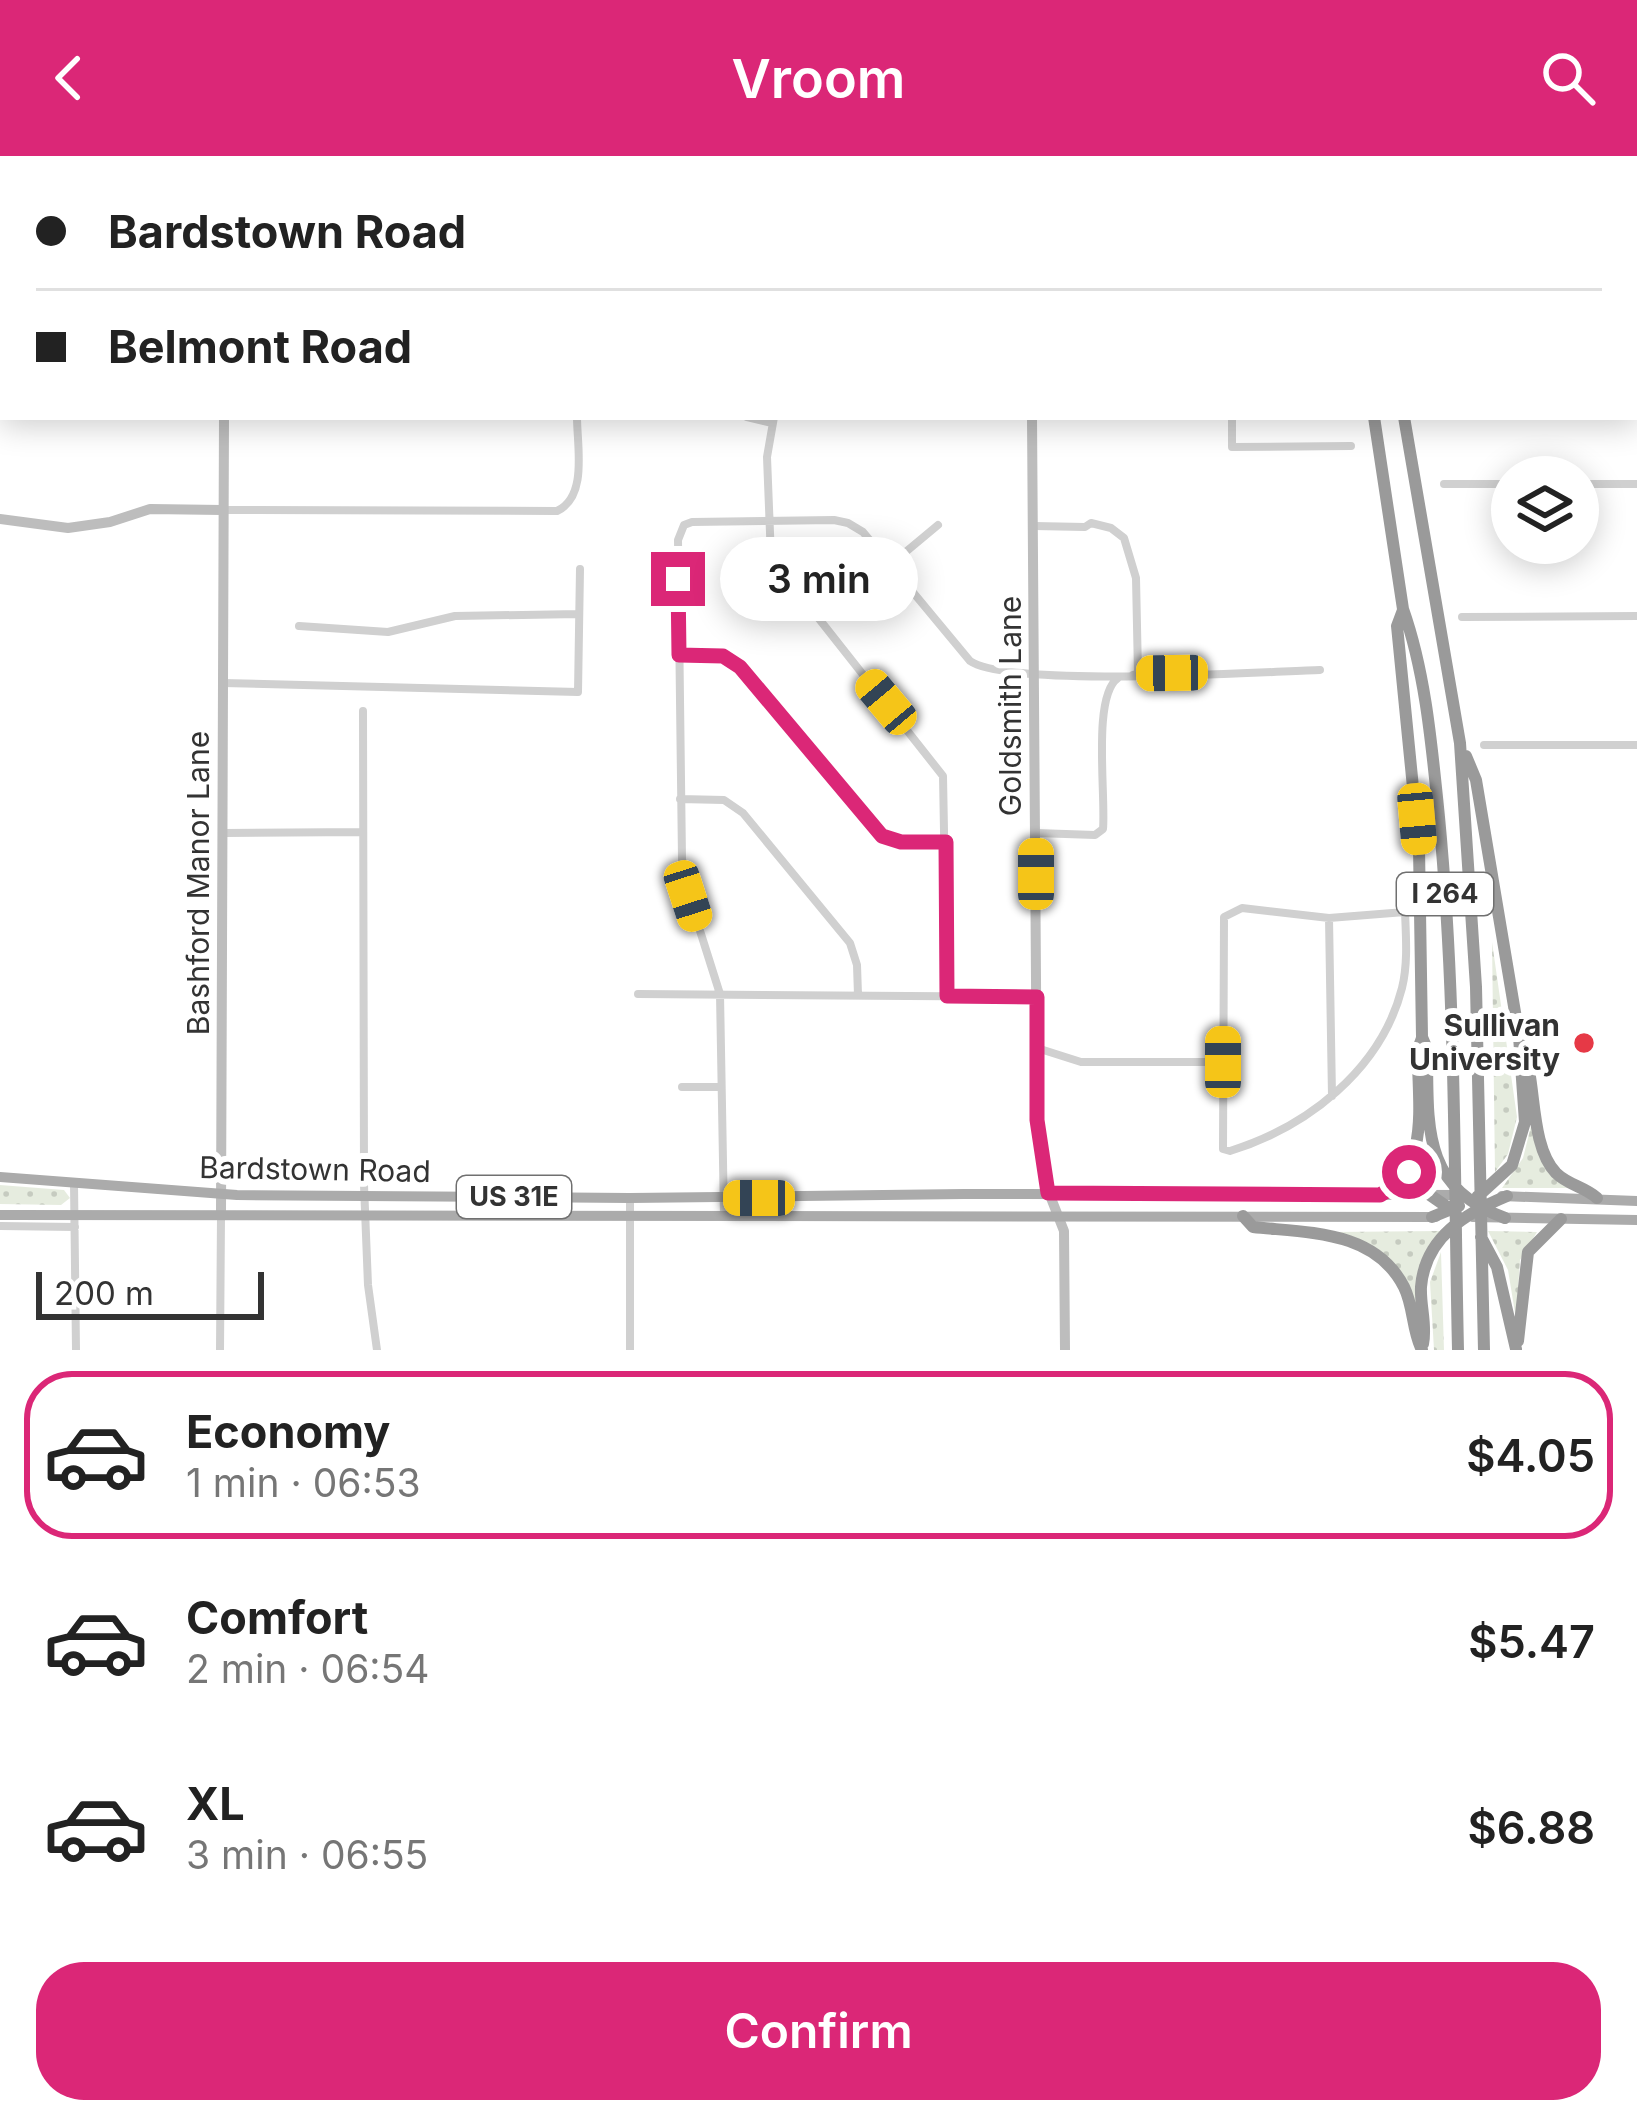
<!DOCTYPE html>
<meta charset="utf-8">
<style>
body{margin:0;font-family:Inter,sans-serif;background:#f2f2f2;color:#222;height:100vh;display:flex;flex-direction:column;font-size:45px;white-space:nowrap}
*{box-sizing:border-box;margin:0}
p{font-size:39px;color:#767676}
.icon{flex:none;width:66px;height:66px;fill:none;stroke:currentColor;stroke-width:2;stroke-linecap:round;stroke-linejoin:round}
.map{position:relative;height:1194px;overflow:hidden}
.side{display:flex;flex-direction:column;background:#fff;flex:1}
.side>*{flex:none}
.guide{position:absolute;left:0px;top:0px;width:1638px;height:264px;box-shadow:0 6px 30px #0003;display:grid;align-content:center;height:264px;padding:0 36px;background:#fff}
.tools{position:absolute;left:1491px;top:300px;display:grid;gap:24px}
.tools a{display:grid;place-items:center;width:108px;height:108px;border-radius:50%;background:#fff;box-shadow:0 6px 30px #0003;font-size:60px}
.scale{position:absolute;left:36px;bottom:30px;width:228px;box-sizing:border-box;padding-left:12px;border:6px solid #333;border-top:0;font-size:33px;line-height:42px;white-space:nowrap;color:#333;-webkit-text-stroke:9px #fff;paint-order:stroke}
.end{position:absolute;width:54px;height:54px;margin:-27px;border:15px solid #db2777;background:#fff;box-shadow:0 0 0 6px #fff}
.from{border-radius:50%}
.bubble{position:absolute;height:84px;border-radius:42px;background:#fff;box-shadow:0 6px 30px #0003;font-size:39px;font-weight:600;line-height:84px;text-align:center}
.car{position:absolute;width:36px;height:72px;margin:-36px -18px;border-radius:15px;box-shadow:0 0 9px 3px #0007;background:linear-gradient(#f5c518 24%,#345 0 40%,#f5c518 0 76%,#345 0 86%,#f5c518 0)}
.guide b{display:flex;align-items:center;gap:42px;height:114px;font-size:45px}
.guide b+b{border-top:3px solid #e0e0e0}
.guide i{width:30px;height:30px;background:#222}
ul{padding:21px 0 0;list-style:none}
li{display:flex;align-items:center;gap:36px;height:168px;margin:0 24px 18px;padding:0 12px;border:6px solid transparent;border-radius:48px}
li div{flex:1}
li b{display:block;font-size:45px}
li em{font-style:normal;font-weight:600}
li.current{border-color:#db2777}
li>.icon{width:108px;height:108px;stroke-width:1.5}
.cta{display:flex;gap:24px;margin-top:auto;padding:24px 36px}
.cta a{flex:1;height:138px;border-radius:48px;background:#db2777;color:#fff;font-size:48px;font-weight:600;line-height:138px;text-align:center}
header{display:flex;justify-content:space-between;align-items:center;height:156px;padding:0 36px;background:#db2777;color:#fff;font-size:54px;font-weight:600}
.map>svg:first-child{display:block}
.grass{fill:url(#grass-dots)}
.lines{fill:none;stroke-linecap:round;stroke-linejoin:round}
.stream{stroke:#cfe2ee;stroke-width:3}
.street{stroke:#d0d0d0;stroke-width:8}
.secondary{stroke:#bdbdbd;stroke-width:10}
.primary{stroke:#ababab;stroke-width:10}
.highway{stroke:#9a9a9a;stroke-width:12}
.route{stroke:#db2777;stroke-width:15}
.poi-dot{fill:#e63946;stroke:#fff;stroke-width:4.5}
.labels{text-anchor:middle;stroke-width:12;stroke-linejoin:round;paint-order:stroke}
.shield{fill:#fff;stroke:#707070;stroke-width:3}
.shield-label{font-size:27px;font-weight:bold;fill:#333}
.street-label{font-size:30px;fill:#333;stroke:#fff}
.poi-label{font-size:30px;font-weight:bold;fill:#333;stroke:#fff;text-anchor:end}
</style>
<header><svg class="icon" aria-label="back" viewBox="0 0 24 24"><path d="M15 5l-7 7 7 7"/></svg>Vroom<svg class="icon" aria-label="search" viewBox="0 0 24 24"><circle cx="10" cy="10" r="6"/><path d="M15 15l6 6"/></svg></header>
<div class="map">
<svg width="1637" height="1194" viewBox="0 0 1637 1194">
<defs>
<pattern id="grass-dots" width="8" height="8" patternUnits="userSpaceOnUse" patternTransform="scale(3)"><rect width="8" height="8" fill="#e6ecdf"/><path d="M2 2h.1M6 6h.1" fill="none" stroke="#c6cbc0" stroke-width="1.8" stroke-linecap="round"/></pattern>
</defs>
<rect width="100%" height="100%" fill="#fff"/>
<!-- grass -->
<path class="grass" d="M 1492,786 L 1517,961 L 1508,998 L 1495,1016 Z
M 1532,966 L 1539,992 L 1571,1032 L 1502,1032 L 1523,1002 Z
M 0,1029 L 64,1034 L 70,1042 L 61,1049 L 0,1048 Z
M 1440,1075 L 1427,1092 L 1417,1159 L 1403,1122 L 1335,1076 Z
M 1488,1075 L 1537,1076 L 1520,1104 L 1516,1163 L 1508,1114 Z
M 1441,1096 L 1444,1194 L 1434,1194 L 1430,1126 Z"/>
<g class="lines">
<!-- stream -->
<path class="stream" d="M 743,3 L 743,0
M 1014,3 L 1019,0"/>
<!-- street -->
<path class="street" d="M 1233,0 L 1233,3
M 1271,0 L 1271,3
M 1456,0 L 1456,3
M 675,3 L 675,0
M 829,3 L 831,0
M 1157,3 L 1165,0
M 1555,3 L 1555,0
M 1635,199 L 1637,199
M 747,261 L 772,267
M 774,261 L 767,301 L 771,402 L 943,620 L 947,840
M 1232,261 L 1232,291 L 1351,290
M 1444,328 L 1512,328
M 1578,328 L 1637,328
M 224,354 L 557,355 C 588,341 577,290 577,261
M 1034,370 L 1085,371 L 1091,367 L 1111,372 L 1124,382 L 1136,422 L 1138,518 L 1133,519
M 890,409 L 938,369
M 1462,461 L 1637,460
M 299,470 L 388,476 L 455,460 L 579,458
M 679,499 L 723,500 L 739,511 L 882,680 L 901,686 L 946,685
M 223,527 L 578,536 L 580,413
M 363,555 L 364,1029 L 368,1129 L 377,1194
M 1484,589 L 1637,589
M 680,643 L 724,644 L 743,657 L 850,787 L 857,809 L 858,839
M 225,677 L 363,676
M 1036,677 L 1095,679 L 1103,673 C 1106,639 1092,540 1118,522
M 1242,752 L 1329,762 L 1405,756 C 1406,781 1408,808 1402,832 C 1381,914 1307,971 1230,995 L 1223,993 L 1224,761 Z
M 1329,762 L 1332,940
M 638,838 L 1036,841
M 1037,892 L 1081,906 L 1223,906
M 682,931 L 719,931
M 74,1027 L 76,1194
M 724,1061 L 720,838 L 689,740 L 682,703 L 678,384 L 684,369 L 692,366 L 834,364 L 848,367 L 863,376 L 970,505 C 1010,532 1258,516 1320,514
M 0,1070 L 75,1071
M 220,1194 L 221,1060
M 630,1194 L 630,1042"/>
<!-- secondary -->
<path class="secondary" d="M 223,0 L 223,3
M 1005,0 L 1006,3
M 1032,261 L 1037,964 L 1049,1037 L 1064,1075 L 1065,1194
M 0,363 L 68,372 L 110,366 L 150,353 L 222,354
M 221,1058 L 224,261"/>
<!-- primary -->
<path class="primary" d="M 0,1021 L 237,1039 L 630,1042 L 964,1038 L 1460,1039
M 1502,1040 L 1637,1045
M 0,1059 L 1436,1061
M 1473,1061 L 1637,1064"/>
<!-- highway -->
<path class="highway" d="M 1346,0 L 1346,3
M 1378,0 L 1378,3
M 1374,261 L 1403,453 C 1426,518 1432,593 1439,661 C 1456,838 1454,1017 1458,1194
M 1404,261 L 1460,587 L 1476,831 L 1484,1194
M 1403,454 L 1397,470 L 1419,692 L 1422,881 L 1427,893 C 1428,970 1421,1031 1505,1062
M 1466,600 L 1476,624 L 1519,880 L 1525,966 L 1512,1009 L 1477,1041
M 1529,915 C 1535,946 1534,994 1556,1017 C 1568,1029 1585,1031 1597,1042
M 1380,1039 C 1432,1009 1417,947 1418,893 L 1422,882
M 1430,1039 L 1453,1055
M 1243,1060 L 1253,1071 C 1308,1077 1375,1074 1404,1131 C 1414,1151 1412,1175 1422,1194
M 1432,1061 L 1459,1050
M 1481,1081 L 1497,1111 L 1516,1193
M 1518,1185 L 1528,1096 L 1561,1063
M 1423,1188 C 1427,1169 1420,1150 1421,1131 C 1425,1081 1466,1057 1507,1040"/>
</g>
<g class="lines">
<!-- route -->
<path class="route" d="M 678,423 L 679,499 L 723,500 L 740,511 L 882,680 L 901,686 L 946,686 L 947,840 L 1037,841 L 1037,964 L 1048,1037 L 1380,1039 L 1398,1028 L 1409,1016"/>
</g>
<!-- markers -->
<circle class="poi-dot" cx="1584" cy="887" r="12"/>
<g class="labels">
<!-- shield labels -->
<g class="shield">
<rect x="1397" y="717" width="96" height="42" rx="9"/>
<rect x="457" y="1020" width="114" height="42" rx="9"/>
</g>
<g class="shield-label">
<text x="1445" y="747">I 264</text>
<text x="514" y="1050">US 31E</text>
</g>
<!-- street labels -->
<g class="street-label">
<text transform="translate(1011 550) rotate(-90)" y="10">Goldsmith Lane</text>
<text transform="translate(199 727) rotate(-90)" y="10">Bashford Manor Lane</text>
<text transform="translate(315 1014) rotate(1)" y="10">Bardstown Road</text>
</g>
<!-- poi labels -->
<g class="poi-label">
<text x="1560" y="880">Sullivan<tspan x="1560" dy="34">University</tspan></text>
</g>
</g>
</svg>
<div class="tools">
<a><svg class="icon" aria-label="layers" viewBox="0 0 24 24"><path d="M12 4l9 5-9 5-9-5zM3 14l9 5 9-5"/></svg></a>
</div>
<div class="scale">200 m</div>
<i class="end from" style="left:1409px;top:1016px"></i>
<i class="end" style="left:678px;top:423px"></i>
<div class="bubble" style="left:720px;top:381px;width:198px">3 min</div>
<i class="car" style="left:1172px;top:517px;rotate:269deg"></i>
<i class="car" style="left:886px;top:546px;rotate:320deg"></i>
<i class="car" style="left:1417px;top:663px;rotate:175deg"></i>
<i class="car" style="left:1036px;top:718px;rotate:0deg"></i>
<i class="car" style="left:688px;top:740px;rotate:162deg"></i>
<i class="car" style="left:1223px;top:906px;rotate:0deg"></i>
<i class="car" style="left:759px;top:1042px;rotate:270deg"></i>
<div class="guide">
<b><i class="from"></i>Bardstown Road</b>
<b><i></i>Belmont Road</b>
</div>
</div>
<section class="side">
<ul>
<li class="current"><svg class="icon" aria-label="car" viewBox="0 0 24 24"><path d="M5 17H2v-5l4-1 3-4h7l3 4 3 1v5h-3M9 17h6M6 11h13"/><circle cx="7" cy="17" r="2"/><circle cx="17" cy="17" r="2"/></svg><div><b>Economy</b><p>1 min · 06:53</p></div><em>$4.05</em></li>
<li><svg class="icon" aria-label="car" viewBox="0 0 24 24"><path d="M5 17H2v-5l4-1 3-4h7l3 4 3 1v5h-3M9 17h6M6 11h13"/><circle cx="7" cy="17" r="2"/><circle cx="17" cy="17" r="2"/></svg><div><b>Comfort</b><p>2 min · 06:54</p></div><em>$5.47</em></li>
<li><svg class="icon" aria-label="car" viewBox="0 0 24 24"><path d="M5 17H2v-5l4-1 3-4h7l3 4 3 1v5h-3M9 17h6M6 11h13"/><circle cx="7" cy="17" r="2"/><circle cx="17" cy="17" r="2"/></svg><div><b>XL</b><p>3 min · 06:55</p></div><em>$6.88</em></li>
</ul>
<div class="cta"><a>Confirm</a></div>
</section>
